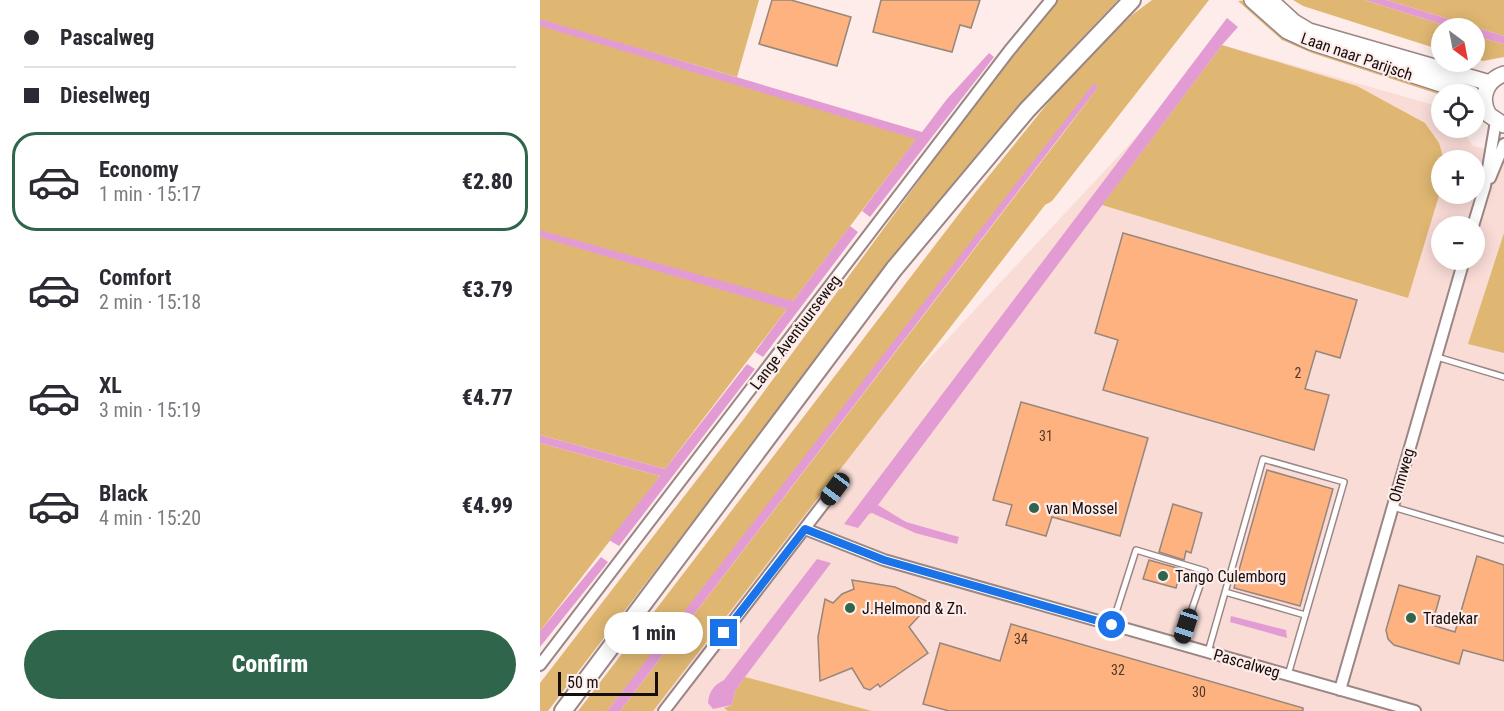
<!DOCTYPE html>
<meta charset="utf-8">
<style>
body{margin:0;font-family:"Roboto Condensed",sans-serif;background:#f2f2f3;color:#2b2b33;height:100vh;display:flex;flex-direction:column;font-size:22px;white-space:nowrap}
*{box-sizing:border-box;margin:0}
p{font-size:20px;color:#7c7c81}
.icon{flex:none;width:33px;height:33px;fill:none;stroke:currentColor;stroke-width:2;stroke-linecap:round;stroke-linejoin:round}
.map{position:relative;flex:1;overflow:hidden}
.side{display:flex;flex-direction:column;background:#fff;width:540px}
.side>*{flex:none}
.guide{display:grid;align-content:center;height:132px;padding:0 24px;background:#fff}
.needle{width:39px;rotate:148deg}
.buttons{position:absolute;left:891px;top:18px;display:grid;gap:12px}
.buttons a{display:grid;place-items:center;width:54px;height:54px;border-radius:50%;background:#fff;box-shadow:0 3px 15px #0003;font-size:30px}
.scale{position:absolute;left:18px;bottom:15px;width:100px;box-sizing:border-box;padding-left:6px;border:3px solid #150e0d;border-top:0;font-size:16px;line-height:21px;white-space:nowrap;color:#150e0d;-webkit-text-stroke:4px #fdece9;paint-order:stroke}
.end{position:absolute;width:27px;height:27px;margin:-14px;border:8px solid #1a73e8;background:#fff;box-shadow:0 0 0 3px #fff}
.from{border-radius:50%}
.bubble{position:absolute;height:42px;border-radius:21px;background:#fff;box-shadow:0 3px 15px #0003;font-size:20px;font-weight:800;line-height:42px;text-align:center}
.car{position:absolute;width:18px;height:36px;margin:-18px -9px;border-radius:8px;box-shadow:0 0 4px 2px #0007;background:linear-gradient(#222 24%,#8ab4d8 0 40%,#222 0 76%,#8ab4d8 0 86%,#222 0)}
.guide b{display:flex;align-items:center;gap:21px;height:57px;font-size:22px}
.guide b+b{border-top:2px solid #e1e1e2}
.guide i{width:15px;height:15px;background:#2b2b33}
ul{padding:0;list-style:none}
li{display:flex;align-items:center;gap:18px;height:99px;margin:0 12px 9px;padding:0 12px;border:3px solid transparent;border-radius:24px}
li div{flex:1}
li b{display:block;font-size:22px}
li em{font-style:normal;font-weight:800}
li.active{border-color:#2f654a}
li>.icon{width:54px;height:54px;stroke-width:1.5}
.button{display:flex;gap:12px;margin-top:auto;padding:12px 24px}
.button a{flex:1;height:69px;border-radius:36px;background:#2f654a;color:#fff;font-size:24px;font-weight:800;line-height:69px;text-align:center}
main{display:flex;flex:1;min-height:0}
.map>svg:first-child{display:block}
.built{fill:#fadcd7;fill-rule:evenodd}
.green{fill:#dfb772}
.water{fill:#e39cd3}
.building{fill:#fdb280;stroke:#96867c;stroke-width:1.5}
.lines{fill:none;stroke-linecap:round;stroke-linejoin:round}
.lane-casing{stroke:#9a8684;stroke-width:8}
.street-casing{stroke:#9a8684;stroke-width:14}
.secondary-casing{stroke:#9a8684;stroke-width:18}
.primary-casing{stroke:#9a8684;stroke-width:20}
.lane{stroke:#fff;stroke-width:5}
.street{stroke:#fff;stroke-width:10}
.secondary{stroke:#fff;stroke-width:15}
.primary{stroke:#fff;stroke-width:16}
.route{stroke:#1a73e8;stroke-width:8}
.poi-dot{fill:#2f654a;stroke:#fdece9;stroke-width:2}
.labels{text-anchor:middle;stroke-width:4.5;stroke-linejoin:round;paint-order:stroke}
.number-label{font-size:14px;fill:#4f372a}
.street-label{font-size:16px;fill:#150e0d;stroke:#fdece9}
.poi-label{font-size:16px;fill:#150e0d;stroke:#fdece9;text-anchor:start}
</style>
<main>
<section class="side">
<div class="guide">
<b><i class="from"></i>Pascalweg</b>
<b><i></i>Dieselweg</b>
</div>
<ul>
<li class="active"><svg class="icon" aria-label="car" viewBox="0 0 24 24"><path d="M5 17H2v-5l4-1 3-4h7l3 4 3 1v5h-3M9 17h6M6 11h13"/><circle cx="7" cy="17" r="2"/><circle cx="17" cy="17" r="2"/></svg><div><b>Economy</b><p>1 min · 15:17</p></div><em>€2.80</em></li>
<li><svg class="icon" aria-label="car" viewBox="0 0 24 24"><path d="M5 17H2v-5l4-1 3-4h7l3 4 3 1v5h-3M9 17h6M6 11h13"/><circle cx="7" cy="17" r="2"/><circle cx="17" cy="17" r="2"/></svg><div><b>Comfort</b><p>2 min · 15:18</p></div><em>€3.79</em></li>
<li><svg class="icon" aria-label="car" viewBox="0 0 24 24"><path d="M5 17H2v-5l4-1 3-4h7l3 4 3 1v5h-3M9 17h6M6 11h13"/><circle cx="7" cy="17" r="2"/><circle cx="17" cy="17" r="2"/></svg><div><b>XL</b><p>3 min · 15:19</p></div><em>€4.77</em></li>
<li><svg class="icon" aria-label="car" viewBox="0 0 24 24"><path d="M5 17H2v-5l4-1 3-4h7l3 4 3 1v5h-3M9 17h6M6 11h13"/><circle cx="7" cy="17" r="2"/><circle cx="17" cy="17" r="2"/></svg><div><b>Black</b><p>4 min · 15:20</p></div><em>€4.99</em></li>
</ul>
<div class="button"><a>Confirm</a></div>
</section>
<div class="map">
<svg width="964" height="711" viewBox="0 0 964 711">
<rect width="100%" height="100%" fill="#fdece9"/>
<!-- built -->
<path class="built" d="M 682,45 L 901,107 L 902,128 L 921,128 L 933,146 L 964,153 L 964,711 L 106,711 L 347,404 ZM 902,160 L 934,160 L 934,194 L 902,194 ZM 902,226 L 934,226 L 934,260 L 902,260 Z"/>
<!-- green -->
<path class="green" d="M 0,0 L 219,0 L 197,77 L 98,48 L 381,133 L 125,469 L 0,435 Z
M 517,0 L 578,0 L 492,91 L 347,268 L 8,711 L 0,711 L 0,683 L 203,420 L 472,54 Z
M 612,0 L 669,0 L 512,201 L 505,205 L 113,711 L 80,711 L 558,88 L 67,711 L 38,711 L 435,193 L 537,67 L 592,15 Z
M 707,0 L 916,94 L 901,95 L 772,53 L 742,40 L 698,1 Z
M 753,0 L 825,0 L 913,28 L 902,28 L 901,50 L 763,6 Z
M 847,0 L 964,0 L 964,36 Z
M 935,36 L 964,44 L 964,57 L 943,61 L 935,58 Z
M 682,45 L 817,86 L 885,123 L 899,143 L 904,160 L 902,160 L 901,189 L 868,298 L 562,205 Z
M 964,233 L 964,353 L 928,344 Z
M 0,443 L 120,476 L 0,631 Z
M 205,677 L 332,711 L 188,711 L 184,708 L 192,705 L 195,691 Z"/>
<!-- water -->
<path class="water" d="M 825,0 L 847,0 L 964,36 L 964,44 L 935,36 L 934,28 L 913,28 Z
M 687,18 L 698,27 L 682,45 L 338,505 L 366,522 L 419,537 L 417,544 L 375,533 L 332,513 L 329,514 L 318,528 L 304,524 Z
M 0,19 L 382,132 L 407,99 L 449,53 L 454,57 L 330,217 L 322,211 L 376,139 L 0,26 Z
M 554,83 L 558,87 L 80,711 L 67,711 Z
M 310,226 L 318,232 L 223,357 L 215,352 L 247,309 L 0,237 L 0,230 L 253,301 Z
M 207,364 L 215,369 L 79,546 L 69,540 L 120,476 L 0,443 L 0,435 L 125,469 Z
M 61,557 L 68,562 L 0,647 L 0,631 Z
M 277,559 L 291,563 L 205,677 L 195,691 L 192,705 L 173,709 L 168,703 C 169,691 174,685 184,680 Z
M 691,616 L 746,630 L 747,638 L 690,622 Z"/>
<!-- building -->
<path class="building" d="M 232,0 L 251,0 L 311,17 L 297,66 L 219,44 Z
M 341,0 L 440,0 L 431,28 L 420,25 L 412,52 L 333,32 Z
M 583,233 L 817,300 L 800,358 L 776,351 L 765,389 L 789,395 L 774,450 L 563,390 L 578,340 L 555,333 Z
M 481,402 L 608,438 L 580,536 L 512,517 L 506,536 L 466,525 L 472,505 L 453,500 Z
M 727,470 L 793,489 L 760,606 L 694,588 Z
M 633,504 L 662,513 L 651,553 L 646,551 L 644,560 L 619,552 Z
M 937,556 L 964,565 L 964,661 L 923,650 L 919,664 L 854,645 L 848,639 L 846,630 L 859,585 L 900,596 L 892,625 L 915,632 Z
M 609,560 L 641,569 L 636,588 L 603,579 Z
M 312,580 L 355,587 L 391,603 L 369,627 L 388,653 L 340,687 L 338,684 L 330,690 L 324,688 L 312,668 L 280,681 L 278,637 L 285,599 L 293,603 L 302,594 L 314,589 Z
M 471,624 L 763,708 L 763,711 L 409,711 L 383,704 L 400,643 L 460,661 Z"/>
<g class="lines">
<defs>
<path id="lane" d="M 897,357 L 964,377
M 853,507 L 964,540
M 685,592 L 765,615
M 572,625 L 596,550 L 665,571 L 640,644
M 668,652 L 723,459 L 804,482 L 748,675"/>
<path id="street" d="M 950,178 L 964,144
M 933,226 L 945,186 L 956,121
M 265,529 L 344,560 L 875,711
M 0,665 L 469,51 L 511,0
M 800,690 L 924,260
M 124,711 L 295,489"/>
<path id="secondary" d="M 712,0 L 747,31 L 771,42 L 932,94
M 730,0 L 754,22 L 769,31 L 950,83
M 964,74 C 946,80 939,99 949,115 L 964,125"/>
<path id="primary" d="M 23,711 L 354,269 L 487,110 L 592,0"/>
</defs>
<!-- lane casing -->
<use href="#lane" class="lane-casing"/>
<!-- street casing -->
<use href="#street" class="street-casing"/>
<!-- secondary casing -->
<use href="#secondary" class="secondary-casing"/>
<!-- primary casing -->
<use href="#primary" class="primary-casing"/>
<!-- lane -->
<use href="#lane" class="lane"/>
<!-- street -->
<use href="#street" class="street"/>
<!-- secondary -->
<use href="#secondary" class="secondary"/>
<!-- primary -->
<use href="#primary" class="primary"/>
</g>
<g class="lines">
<!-- route -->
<path class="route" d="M 184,633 L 265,529 L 344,560 L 572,625"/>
</g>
<!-- markers -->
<g class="poi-dot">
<circle cx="494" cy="508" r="6"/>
<circle cx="623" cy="576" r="6"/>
<circle cx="310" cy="608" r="6"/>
<circle cx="871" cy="618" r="6"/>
</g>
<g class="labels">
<!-- number labels -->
<g class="number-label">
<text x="758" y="378">2</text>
<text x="506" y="441">31</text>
<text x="481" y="644">34</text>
<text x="578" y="675">32</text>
<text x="659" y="697">30</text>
</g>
<!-- street labels -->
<g class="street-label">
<text transform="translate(817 56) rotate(19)" y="6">Laan naar Parijsch</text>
<text transform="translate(255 332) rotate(-53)" y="6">Lange Aventuurseweg</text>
<text transform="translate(861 475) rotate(-74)" y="6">Ohmweg</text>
<text transform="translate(707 663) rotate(16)" y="6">Pascalweg</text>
</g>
<!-- poi labels -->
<g class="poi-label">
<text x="506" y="514">van Mossel</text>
<text x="635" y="582">Tango Culemborg</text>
<text x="322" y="614">J.Helmond &amp; Zn.</text>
<text x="883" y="624">Tradekar</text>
</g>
</g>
</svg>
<div class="buttons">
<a><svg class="needle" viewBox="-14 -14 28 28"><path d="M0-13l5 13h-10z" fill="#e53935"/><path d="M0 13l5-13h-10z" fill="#7c7c81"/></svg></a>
<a><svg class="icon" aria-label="locate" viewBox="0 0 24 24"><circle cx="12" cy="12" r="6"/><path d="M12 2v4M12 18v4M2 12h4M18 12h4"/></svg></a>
<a>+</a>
<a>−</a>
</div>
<div class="scale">50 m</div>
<i class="end from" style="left:572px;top:625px"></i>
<i class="end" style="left:184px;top:633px"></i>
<div class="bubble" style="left:64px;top:612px;width:99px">1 min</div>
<i class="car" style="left:295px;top:489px;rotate:217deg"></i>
<i class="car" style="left:646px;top:626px;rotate:198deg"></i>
</div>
</main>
